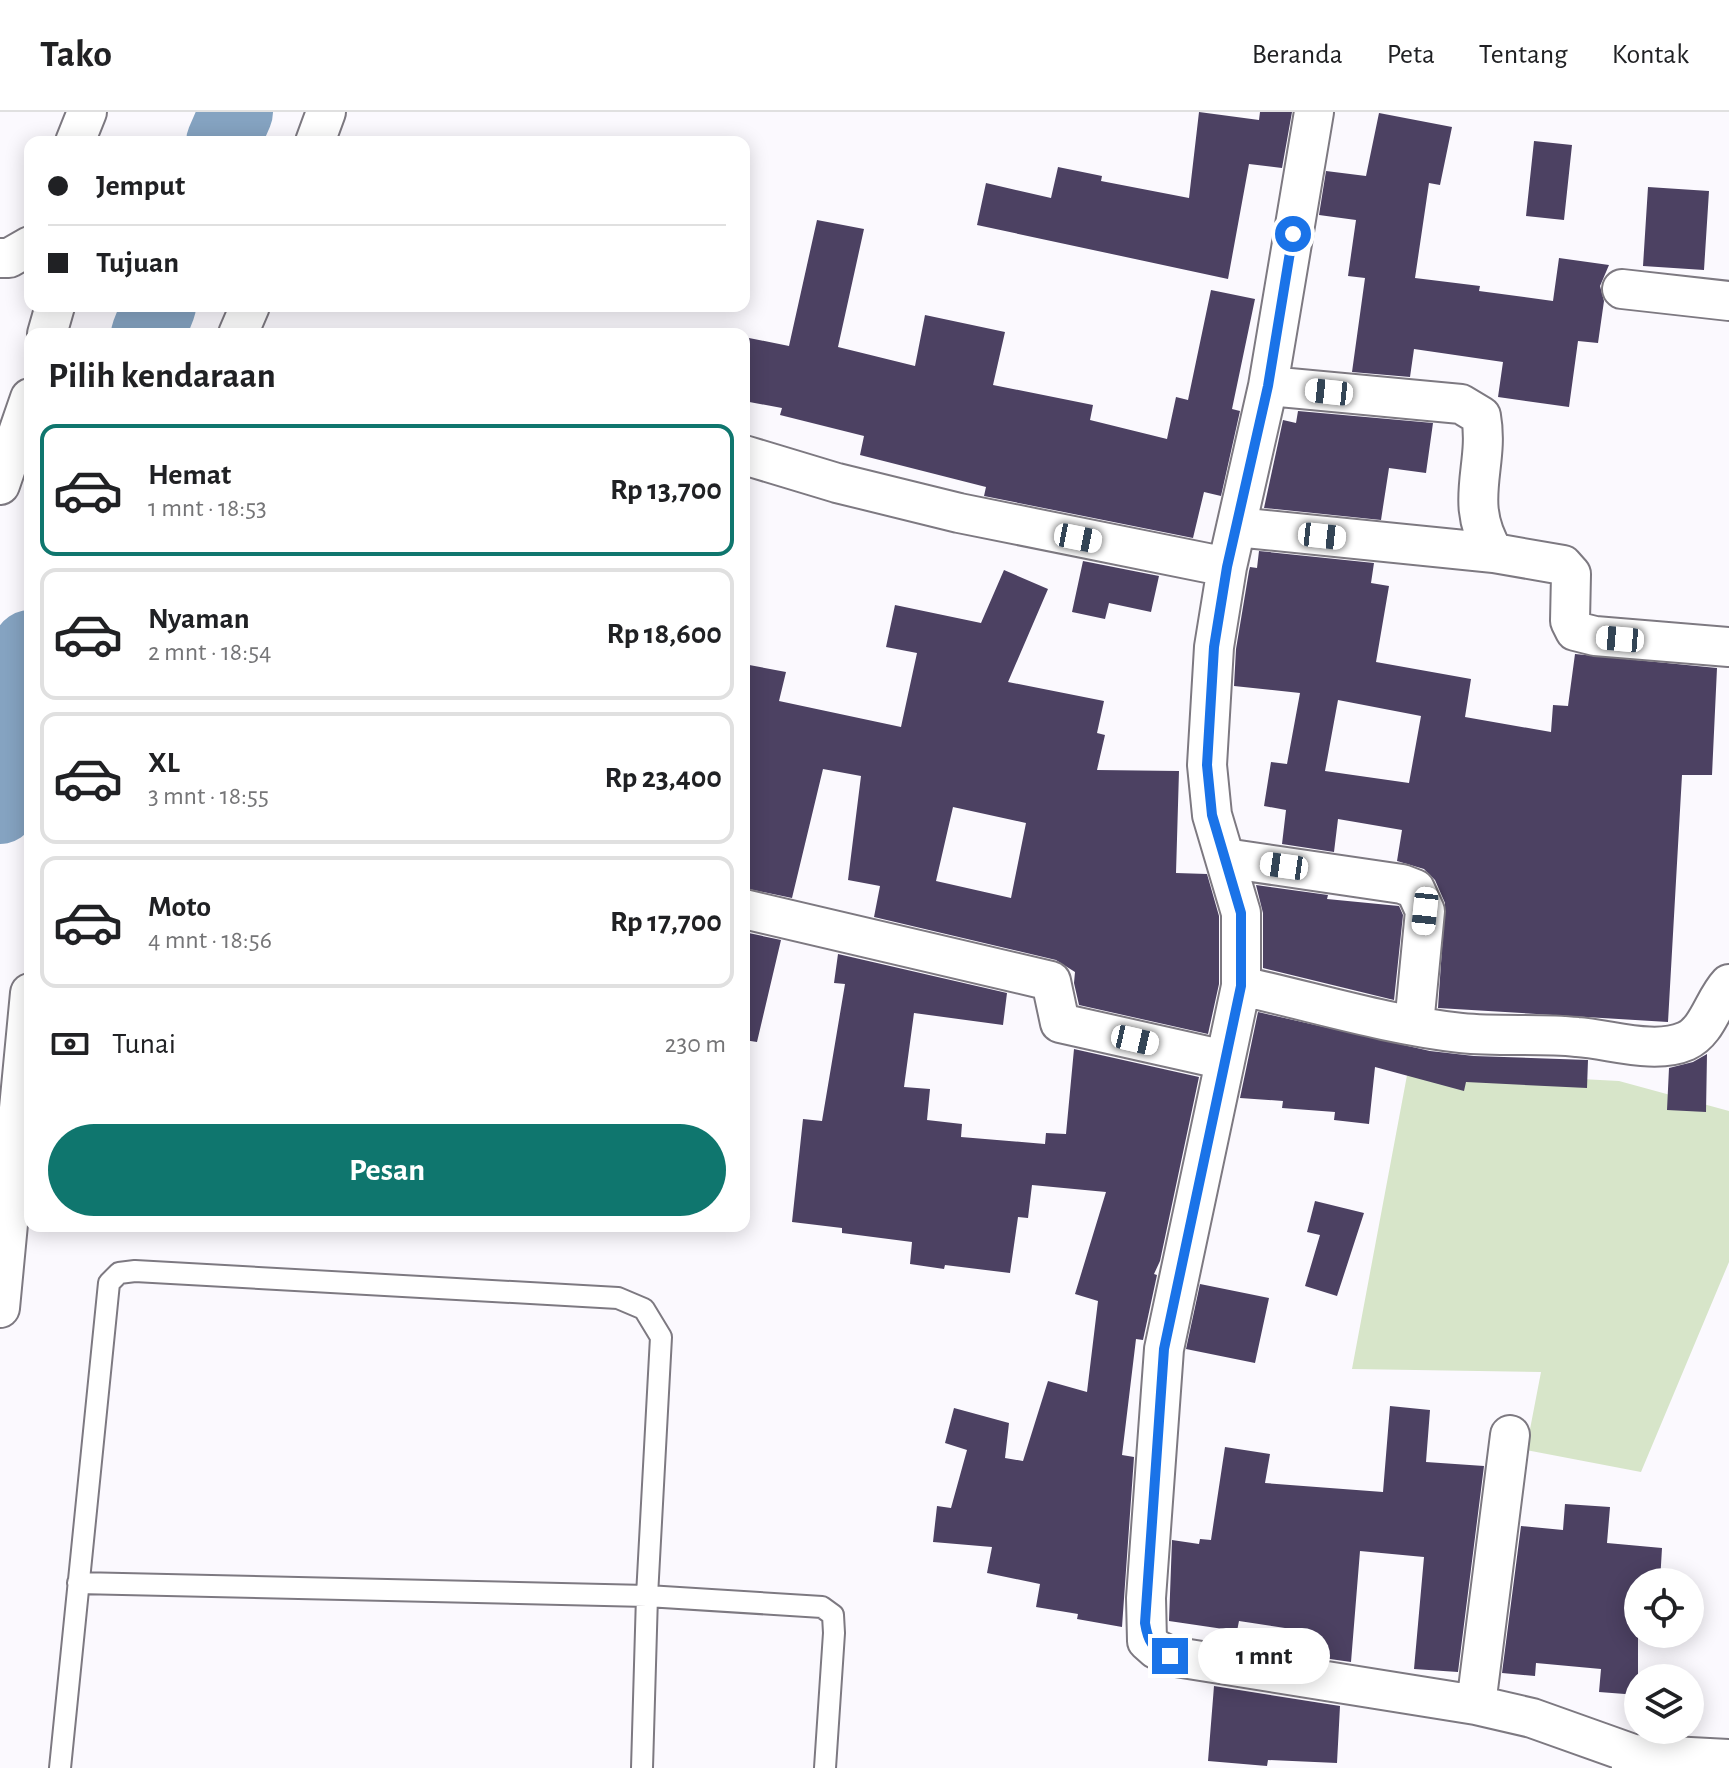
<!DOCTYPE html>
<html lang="id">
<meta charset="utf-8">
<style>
body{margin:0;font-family:"Alegreya Sans",sans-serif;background:#f2f2f2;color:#202124;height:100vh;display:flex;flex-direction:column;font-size:30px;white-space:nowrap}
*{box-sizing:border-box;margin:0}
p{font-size:26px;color:#757577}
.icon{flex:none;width:44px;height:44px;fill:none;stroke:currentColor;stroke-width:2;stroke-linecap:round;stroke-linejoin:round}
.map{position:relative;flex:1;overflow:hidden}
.side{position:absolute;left:24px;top:216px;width:726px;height:904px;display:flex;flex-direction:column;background:#fff;border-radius:16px;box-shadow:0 4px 20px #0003}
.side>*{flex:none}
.banner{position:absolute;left:24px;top:24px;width:726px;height:176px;border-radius:16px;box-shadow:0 4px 20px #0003;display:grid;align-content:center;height:176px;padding:0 24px;background:#fff}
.tools{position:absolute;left:1624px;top:1456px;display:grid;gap:16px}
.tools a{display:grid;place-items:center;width:80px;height:80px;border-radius:50%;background:#fff;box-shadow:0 4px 20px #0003;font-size:40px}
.end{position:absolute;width:36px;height:36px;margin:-18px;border:10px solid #1a73e8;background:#fff;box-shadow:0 0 0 4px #fff}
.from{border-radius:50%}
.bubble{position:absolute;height:56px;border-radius:28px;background:#fff;box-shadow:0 4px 20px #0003;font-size:26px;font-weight:600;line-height:56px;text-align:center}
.car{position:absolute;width:24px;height:48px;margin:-24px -12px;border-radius:10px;box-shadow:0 0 6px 2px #0007;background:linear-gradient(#fff 24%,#345 0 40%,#fff 0 76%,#345 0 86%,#fff 0)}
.banner b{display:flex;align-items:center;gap:28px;height:76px;font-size:30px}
.banner b+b{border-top:2px solid #e0e0e0}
.banner i{width:20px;height:20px;background:#202124}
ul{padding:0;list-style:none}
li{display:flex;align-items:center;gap:24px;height:132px;margin:0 16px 12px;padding:0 8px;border:4px solid #e0e0e0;border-radius:16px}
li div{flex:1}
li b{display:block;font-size:30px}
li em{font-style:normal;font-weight:600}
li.current{border-color:#0f766e}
li>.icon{width:72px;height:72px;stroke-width:1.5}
h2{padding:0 24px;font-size:36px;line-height:96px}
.pay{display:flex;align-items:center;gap:20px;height:88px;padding:0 24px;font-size:30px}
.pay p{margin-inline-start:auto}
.cta{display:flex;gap:16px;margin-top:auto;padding:16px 24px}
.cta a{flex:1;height:92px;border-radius:48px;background:#0f766e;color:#fff;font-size:32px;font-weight:600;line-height:92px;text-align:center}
header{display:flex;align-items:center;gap:48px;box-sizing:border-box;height:112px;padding:0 40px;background:#fff;border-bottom:2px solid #e0e0e0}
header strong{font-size:38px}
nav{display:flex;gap:44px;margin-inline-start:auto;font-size:28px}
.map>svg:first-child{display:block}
.green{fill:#d7e5c9}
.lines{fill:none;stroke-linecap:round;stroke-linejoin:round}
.river{stroke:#85a3c1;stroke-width:74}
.building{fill:#4c4162;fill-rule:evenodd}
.service-casing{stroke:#7d7981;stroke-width:24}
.minor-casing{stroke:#7d7981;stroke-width:42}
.service{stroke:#fff;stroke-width:20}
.minor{stroke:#fff;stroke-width:38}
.route{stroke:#1a73e8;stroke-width:10}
</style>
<header>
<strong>Tako</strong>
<nav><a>Beranda</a><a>Peta</a><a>Tentang</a><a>Kontak</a></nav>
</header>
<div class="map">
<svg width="1729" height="1656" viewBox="0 0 1729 1656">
<rect width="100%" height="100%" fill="#fbf9fe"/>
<!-- green -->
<path class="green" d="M 1408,958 L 1619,969 L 1729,999 L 1729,1150 L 1641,1360 L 1526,1338 L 1541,1260 L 1352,1257 Z"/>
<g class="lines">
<!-- river -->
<path class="river" d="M 223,30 L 236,0
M 148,222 L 159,194
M 0,695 L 30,535"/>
</g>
<!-- building -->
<path class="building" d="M 1199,0 L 1259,8 L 1260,0 L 1292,0 L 1282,56 L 1249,52 L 1228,167 L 977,113 L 986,71 L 1051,86 L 1058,55 L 1102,64 L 1101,69 L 1189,86 Z
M 1379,1 L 1452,15 L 1440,73 L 1429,71 L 1415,166 L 1480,174 L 1479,179 L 1553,189 L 1559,146 L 1609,153 L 1600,174 L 1604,189 L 1598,231 L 1578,229 L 1569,295 L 1498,285 L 1503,250 L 1414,237 L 1410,265 L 1352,260 L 1365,166 L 1348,164 L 1356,108 L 1319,103 L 1326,59 L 1366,64 Z
M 1534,29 L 1572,33 L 1564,108 L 1526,104 Z
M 1648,75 L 1709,79 L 1704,158 L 1643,154 Z
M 817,108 L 864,117 L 838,235 L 915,254 L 925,203 L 1005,220 L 993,273 L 1093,293 L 1090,308 L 1167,327 L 1176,285 L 1188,288 L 1211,178 L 1255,187 L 1232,297 L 1240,299 L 1221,384 L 1204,380 L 1193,426 L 984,384 L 986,375 L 860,343 L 864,324 L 780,303 L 782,296 L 744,289 L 744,225 L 789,234 Z
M 1298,299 L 1433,311 L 1426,361 L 1389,356 L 1381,408 L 1264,396 L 1283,308 L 1296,311 Z
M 1259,439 L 1374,451 L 1371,471 L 1389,474 L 1376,550 L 1471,567 L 1465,605 L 1551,620 L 1553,593 L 1568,594 L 1575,542 L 1717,556 L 1712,663 L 1682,663 L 1668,910 L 1438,896 L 1445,791 L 1435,768 L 1424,757 L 1397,749 L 1402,718 L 1338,707 L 1334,740 L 1282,732 L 1286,698 L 1264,694 L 1271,650 L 1287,652 L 1300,581 L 1234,574 L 1236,537 L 1249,459 L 1250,455 L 1257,456 ZM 1338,588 L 1421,604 L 1409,671 L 1325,659 Z
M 1083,449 L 1159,464 L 1151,500 L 1109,491 L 1105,507 L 1072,500 Z
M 1004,458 L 1048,477 L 1008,570 L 1104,589 L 1097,621 L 1105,623 L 1097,658 L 1179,659 L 1176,761 L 1207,762 L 1219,804 L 1219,872 L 1208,922 L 1079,893 L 1074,871 L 1075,860 L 1056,848 L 874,805 L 880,774 L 848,768 L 861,664 L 823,657 L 792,786 L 744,776 L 744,552 L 786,560 L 779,589 L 901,615 L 917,541 L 886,535 L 895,493 L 981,511 ZM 953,695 L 1026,711 L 1011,786 L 936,769 Z
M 1256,773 L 1328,783 L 1327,787 L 1399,794 L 1403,803 L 1394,888 L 1263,856 L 1263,801 Z
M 744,820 L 781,828 L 757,930 L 744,928 Z
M 838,842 L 1007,881 L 1003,913 L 914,901 L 904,975 L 930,977 L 927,1008 L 962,1012 L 961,1025 L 1045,1032 L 1046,1021 L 1066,1022 L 1074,937 L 1199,965 L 1160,1149 L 1154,1162 L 1157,1163 L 1143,1228 L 1136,1227 L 1122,1343 L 1134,1345 L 1122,1515 L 1077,1507 L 1078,1502 L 1036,1495 L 1040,1472 L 987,1461 L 992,1435 L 933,1430 L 937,1394 L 951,1396 L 967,1338 L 945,1331 L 954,1296 L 1009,1311 L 1005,1346 L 1023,1349 L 1048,1269 L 1087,1280 L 1098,1189 L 1075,1182 L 1106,1080 L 1032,1073 L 1028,1106 L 1018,1105 L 1010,1161 L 945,1153 L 944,1157 L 910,1152 L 912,1130 L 842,1121 L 842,1116 L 792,1110 L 803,1007 L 822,1009 L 845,872 L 834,871 Z
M 1258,900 L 1430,939 L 1474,944 L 1588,948 L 1587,976 L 1466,970 L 1464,979 L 1375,955 L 1369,1012 L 1334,1008 L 1335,1000 L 1282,996 L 1283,989 L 1240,986 Z
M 1707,942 L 1706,1000 L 1667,998 L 1669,956 L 1693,950 Z
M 1315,1089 L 1364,1101 L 1337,1184 L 1305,1174 L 1320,1123 L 1307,1120 Z
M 1200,1172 L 1269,1186 L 1255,1251 L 1186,1237 Z
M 1390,1294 L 1430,1298 L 1426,1350 L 1484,1354 L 1458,1560 L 1414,1557 L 1424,1445 L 1360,1439 L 1351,1550 L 1316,1545 L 1318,1521 L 1239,1509 L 1237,1519 L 1169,1509 L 1172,1428 L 1199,1432 L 1200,1427 L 1211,1428 L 1225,1335 L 1270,1342 L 1265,1371 L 1383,1380 Z
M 1565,1392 L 1610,1395 L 1607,1431 L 1662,1436 L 1660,1470 L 1638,1470 L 1638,1583 L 1599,1580 L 1601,1557 L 1536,1551 L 1535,1564 L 1502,1561 L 1521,1414 L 1563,1418 Z
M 1214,1574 L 1340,1594 L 1337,1651 L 1268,1648 L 1267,1654 L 1208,1649 Z"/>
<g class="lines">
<defs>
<path id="service" d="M 78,1471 L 647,1484 L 822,1495 L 833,1503 L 834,1521 L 825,1656
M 60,1656 L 109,1171 L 119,1161 L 135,1159 L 618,1186 L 644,1197 L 661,1225 L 647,1484 L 642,1656"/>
<path id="minor" d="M 1314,0 L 1268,274 L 1227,455 L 1214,535 L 1207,653 L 1212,703 L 1241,801 L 1241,874 L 1164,1237 L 1146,1486 L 1147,1529 L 1156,1537 L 1170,1544 L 1476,1593 L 1532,1606 L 1633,1642
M 75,30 L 87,0
M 315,30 L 326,0
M 0,146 L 9,146 L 30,134
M 1622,177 L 1729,189
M 47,222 L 55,194
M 238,222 L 250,194
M 1268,274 L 1461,292 L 1481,304 C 1490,355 1462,389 1494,441
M 744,343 L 837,371 L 959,401 L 1227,455
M 0,373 L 30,286
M 1236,415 L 1494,441 L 1563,453 L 1571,462 L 1570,509 L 1575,519 L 1595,524 L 1729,535
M 1225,746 L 1402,772 L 1415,777 L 1425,799 L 1414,913
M 744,797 L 1051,869 L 1060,911 L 1225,948
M 1241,874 C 1314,890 1387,913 1461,921 C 1500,925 1539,921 1577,925 C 1610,927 1654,943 1686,929 C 1708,919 1713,889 1729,872
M 0,1196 L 30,881
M 1476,1593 L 1510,1323
M 1631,1656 L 1633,1642 L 1729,1647"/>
</defs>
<!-- service casing -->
<use href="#service" class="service-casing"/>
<!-- minor casing -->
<use href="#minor" class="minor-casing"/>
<!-- service -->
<use href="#service" class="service"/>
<!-- minor -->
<use href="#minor" class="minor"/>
</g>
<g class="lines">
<!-- route -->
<path class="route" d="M 1170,1544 C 1152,1536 1148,1530 1145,1511 L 1164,1237 L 1241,874 L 1241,801 L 1212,703 L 1207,653 L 1214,535 L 1227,455 L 1268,274 L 1293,122"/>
</g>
</svg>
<div class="tools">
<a><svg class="icon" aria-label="locate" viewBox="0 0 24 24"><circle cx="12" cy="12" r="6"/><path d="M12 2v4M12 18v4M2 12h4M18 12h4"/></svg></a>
<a><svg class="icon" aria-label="layers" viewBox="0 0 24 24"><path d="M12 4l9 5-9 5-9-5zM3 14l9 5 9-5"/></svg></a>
</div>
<i class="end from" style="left:1293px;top:122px"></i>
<i class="end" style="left:1170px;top:1544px"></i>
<div class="bubble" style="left:1198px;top:1516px;width:132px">1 mnt</div>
<i class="car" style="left:1329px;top:280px;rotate:276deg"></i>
<i class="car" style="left:1322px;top:424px;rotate:96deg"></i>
<i class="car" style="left:1078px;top:426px;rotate:101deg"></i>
<i class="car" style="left:1620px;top:527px;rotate:275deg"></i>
<i class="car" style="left:1284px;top:754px;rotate:278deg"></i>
<i class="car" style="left:1425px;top:799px;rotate:186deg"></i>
<i class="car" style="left:1135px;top:928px;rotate:103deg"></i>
<div class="banner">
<b><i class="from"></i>Jemput</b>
<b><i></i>Tujuan</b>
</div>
<section class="side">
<h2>Pilih kendaraan</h2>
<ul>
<li class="current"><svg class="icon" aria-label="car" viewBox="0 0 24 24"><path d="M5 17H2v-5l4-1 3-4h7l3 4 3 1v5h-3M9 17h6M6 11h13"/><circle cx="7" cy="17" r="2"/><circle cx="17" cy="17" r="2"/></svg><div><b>Hemat</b><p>1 mnt · 18:53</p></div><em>Rp 13,700</em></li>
<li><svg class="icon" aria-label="car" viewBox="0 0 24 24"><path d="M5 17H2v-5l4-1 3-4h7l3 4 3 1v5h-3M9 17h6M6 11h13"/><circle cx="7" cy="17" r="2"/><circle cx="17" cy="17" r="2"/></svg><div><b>Nyaman</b><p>2 mnt · 18:54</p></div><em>Rp 18,600</em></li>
<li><svg class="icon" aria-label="car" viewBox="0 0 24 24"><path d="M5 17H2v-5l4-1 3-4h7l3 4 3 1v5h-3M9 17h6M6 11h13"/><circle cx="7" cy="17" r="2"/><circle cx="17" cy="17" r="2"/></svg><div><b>XL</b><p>3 mnt · 18:55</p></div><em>Rp 23,400</em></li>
<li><svg class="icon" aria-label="car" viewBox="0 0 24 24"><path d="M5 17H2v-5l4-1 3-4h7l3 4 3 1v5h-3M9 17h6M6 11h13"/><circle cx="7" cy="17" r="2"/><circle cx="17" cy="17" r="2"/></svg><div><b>Moto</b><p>4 mnt · 18:56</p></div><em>Rp 17,700</em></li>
</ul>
<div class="pay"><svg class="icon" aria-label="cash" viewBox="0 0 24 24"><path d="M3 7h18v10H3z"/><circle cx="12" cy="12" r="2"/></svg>Tunai<p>230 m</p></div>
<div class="cta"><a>Pesan</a></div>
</section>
</div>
